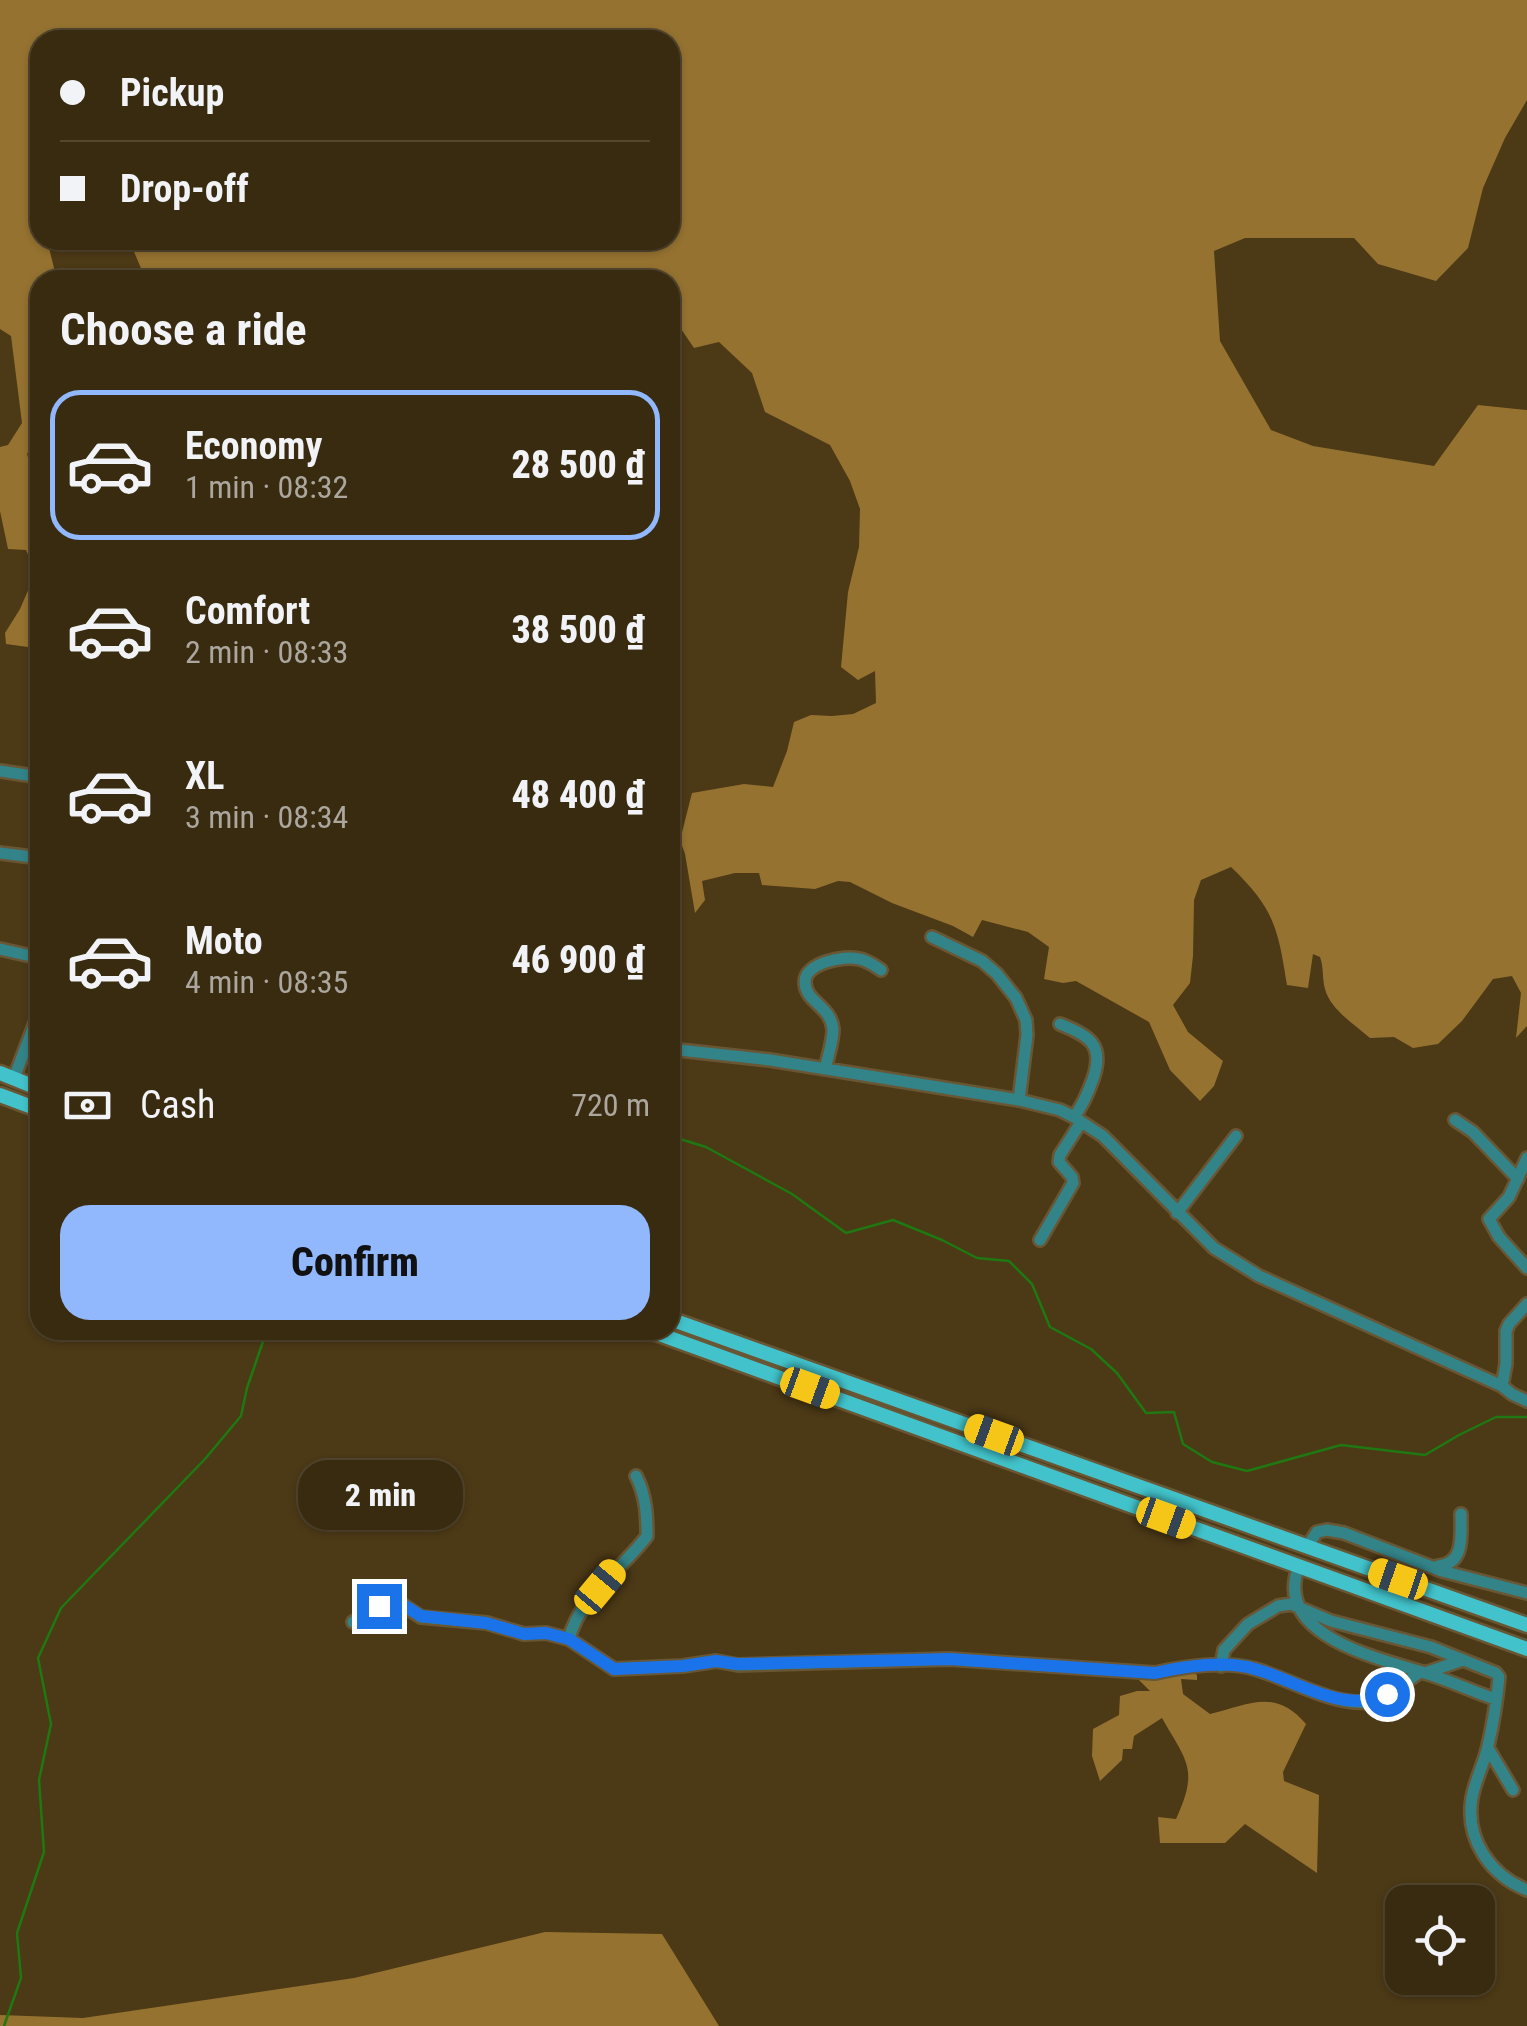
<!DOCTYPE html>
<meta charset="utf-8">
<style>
body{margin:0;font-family:"Roboto Condensed",sans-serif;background:#44371e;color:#f1f3f6;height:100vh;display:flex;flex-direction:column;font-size:38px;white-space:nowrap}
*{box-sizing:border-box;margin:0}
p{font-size:32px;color:#aba79f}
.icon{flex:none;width:55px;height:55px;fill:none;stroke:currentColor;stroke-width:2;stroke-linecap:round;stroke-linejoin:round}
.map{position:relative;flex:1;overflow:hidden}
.panel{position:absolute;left:30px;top:270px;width:650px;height:1070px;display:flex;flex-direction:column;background:#392b10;border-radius:30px;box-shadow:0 2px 8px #0004,0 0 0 2px #534730}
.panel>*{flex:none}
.top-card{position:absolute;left:30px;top:30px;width:650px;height:220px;border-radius:30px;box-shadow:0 2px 8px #0004,0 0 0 2px #534730;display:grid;align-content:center;height:220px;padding:0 30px;background:#392b10}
.controls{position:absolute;left:1385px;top:1885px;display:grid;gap:20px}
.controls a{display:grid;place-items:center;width:110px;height:110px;border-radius:20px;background:#392b10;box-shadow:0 2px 8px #0004,0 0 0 2px #534730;font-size:50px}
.end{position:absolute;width:45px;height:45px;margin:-22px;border:12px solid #1a73e8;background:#fff;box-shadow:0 0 0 5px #fff}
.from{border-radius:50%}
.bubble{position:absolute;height:70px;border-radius:30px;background:#392b10;box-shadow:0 2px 8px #0004,0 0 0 2px #534730;font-size:32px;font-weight:800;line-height:70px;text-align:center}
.car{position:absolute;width:30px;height:60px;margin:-30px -15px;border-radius:12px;box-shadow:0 0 8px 2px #0007;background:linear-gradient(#f5c518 24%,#345 0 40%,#f5c518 0 76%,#345 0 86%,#f5c518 0)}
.top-card b{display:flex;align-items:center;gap:35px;height:95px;font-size:38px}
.top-card b+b{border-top:2px solid #534730}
.top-card i{width:25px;height:25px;background:#f1f3f6}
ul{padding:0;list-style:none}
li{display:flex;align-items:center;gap:30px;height:150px;margin:0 20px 15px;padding:0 10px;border:5px solid transparent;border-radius:30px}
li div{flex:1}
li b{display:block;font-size:38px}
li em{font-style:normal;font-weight:800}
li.selected{border-color:#91b8fd}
li>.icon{width:90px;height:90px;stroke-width:1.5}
h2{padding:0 30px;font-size:45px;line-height:120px}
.pay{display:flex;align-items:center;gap:25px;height:110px;padding:0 30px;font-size:38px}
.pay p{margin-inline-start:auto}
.primary-button{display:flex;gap:20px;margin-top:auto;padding:20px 30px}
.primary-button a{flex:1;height:115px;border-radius:30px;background:#91b8fd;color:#111;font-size:40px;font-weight:800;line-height:115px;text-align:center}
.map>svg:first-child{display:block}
.forest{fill:#957230}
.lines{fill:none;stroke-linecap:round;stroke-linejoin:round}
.stream{stroke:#1f7812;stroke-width:2.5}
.minor-casing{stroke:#685634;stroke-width:16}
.major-casing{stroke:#685634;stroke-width:19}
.minor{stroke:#338489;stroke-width:11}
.major{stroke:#42c3cb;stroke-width:14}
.route{stroke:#1a73e8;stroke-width:12}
</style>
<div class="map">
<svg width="1527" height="2026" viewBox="0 0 1527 2026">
<rect width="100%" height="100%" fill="#4c3916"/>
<!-- forest -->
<path class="forest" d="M 0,0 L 1527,0 L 1527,100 L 1505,138 L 1483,188 L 1468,248 L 1436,281 L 1378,264 L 1354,238 L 1245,238 L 1214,251 L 1220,341 L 1271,430 L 1313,446 L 1434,466 L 1478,405 L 1527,410 L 1527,1026 L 1516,1038 L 1521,993 L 1512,976 L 1493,979 L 1462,1021 L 1438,1044 L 1413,1048 L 1394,1037 L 1370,1038 C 1355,1025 1330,1009 1325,989 C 1322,979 1324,968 1320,957 L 1313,954 L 1308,988 L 1287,985 C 1278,928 1274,908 1231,867 L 1201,880 L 1194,900 L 1193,956 L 1190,983 L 1173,1005 L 1188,1032 L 1223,1061 L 1214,1086 L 1200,1101 L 1170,1070 L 1149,1022 L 1076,981 L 1063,983 L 1044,979 L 1049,947 L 1028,932 L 982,920 L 973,937 L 953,926 L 892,903 L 850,882 L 838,881 L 815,889 L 762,885 L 759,873 L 735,873 L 702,881 L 705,900 L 695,913 L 685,854 L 680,840 L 692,793 L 744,784 L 773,787 L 787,751 L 794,722 L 811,715 L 832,716 L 853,714 L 876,703 L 875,671 L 858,680 L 841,667 L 848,592 L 859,547 L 860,509 L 850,481 L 830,445 L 765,412 L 752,373 L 719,342 L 694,348 L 673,317 L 670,316 L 670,280 L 146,280 L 129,240 L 670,240 L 670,40 L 40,40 L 40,157 L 33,183 L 40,212 L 40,240 L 47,240 L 57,280 L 40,280 L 40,436 L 36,437 L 27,454 L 40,497 L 40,629 L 35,648 L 6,644 L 5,633 L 20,609 L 36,572 L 26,550 L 8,549 L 0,511 L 0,447 L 8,445 L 22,423 L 11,336 L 0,329 Z
M 1190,1671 L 1197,1675 L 1197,1680 L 1181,1679 L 1183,1694 L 1210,1714 C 1250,1704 1275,1688 1306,1724 L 1283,1772 L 1284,1781 L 1319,1795 L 1317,1873 L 1245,1824 L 1225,1843 L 1160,1843 L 1158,1817 L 1176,1819 C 1199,1769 1187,1762 1162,1718 L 1134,1736 L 1132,1749 L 1123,1749 L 1122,1760 L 1100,1781 L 1092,1756 L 1093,1729 L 1119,1715 L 1120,1696 L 1137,1691 L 1150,1691 L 1134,1675 Z
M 545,1932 L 662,1934 L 719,2026 L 0,2026 L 0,2015 L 83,2018 L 354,1978 Z"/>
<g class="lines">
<!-- stream -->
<path class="stream" d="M 670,1056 L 670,1069
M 670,1130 L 680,1139 L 706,1147 L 792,1194 L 846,1233 L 893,1220 L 942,1240 L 977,1258 L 1009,1261 L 1032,1284 L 1050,1327 L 1091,1349 L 1117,1373 L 1146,1413 L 1174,1412 L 1183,1444 L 1212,1462 L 1247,1471 L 1341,1445 L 1425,1455 L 1459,1435 L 1496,1417 L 1527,1417
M 4,2026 L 21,1978 L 17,1933 L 44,1852 L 39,1780 L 51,1724 L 38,1658 L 61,1608 L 205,1459 L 241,1416 L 247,1388 L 267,1330"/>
<defs>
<path id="minor" d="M 0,771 L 40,777
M 0,853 L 40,858
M 932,937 L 982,961 L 997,974 L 1016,998 L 1026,1020 L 1027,1035 L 1019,1100
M 0,949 L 40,958
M 1060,1024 C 1089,1036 1105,1044 1093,1079 C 1088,1093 1083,1105 1074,1117
M 670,1049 L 770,1060 L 1019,1100 L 1060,1110 L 1074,1117 L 1103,1136 L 1214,1248 L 1259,1276 L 1502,1386 L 1512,1394 L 1527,1401
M 825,1069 C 828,1057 833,1041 833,1029 C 831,1006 805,1002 805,982 C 805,963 844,955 859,959 C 867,960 875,966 881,970
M 14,1078 L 40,1010
M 1455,1120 L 1473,1132 L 1518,1179
M 1527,1158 L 1509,1197 L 1489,1219 L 1499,1237 L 1527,1268
M 1177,1213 L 1236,1136
M 1040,1240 L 1073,1183 L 1072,1177 L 1059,1162 L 1060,1155 L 1081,1122
M 1502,1386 L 1506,1364 L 1506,1331 L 1509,1324 L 1527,1304
M 1307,1547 L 1317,1532 L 1327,1530 L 1344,1533 L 1442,1571 L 1527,1593
M 1299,1566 C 1271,1637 1383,1659 1428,1674 C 1450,1681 1472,1691 1495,1699
M 1438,1566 C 1465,1564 1461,1535 1461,1514
M 353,1622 L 394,1599 L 421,1617 L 487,1623 L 524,1634 L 546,1633 L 569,1639 L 614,1669 L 683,1666 L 716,1661 L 738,1665 L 950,1659 L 1155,1673 C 1186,1666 1224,1660 1255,1669 C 1289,1679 1331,1705 1367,1702 C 1385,1701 1405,1682 1420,1672
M 569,1639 C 580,1595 621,1571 647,1536 C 647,1516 646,1495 636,1476
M 1221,1666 L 1224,1650 L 1248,1624 L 1278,1606 L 1291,1604 L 1331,1621 L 1431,1647 L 1496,1673 L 1499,1677 C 1497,1699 1493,1724 1488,1746 C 1484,1764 1475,1780 1472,1798 C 1465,1839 1490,1875 1527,1890
M 1425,1673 L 1463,1660
M 1488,1748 L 1513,1790"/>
<path id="major" d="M 0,1073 L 40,1089
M 0,1095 L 40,1110
M 670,1319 L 1527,1625
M 648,1330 L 1527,1649"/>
</defs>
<!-- minor casing -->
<use href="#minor" class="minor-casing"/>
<!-- major casing -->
<use href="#major" class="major-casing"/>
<!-- minor -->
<use href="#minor" class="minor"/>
<!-- major -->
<use href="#major" class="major"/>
</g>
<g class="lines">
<!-- route -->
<path class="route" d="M 379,1606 L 394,1599 L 421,1616 L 486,1623 L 524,1634 L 546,1633 L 569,1639 L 614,1669 L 683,1666 L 716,1661 L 738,1664 L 950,1659 L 1155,1673 C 1186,1666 1224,1660 1255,1669 C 1298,1681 1343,1715 1387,1694"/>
</g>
</svg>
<div class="controls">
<a><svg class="icon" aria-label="locate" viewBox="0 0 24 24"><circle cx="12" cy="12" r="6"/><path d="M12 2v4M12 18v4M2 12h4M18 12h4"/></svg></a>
</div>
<i class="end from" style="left:1387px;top:1694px"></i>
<i class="end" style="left:379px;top:1606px"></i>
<div class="bubble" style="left:298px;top:1460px;width:165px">2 min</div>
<i class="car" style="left:810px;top:1388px;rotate:110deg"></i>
<i class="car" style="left:994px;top:1435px;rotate:290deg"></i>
<i class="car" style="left:1166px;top:1518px;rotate:110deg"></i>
<i class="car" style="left:1398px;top:1579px;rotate:289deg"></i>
<i class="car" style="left:600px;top:1587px;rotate:40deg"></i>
<div class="top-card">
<b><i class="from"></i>Pickup</b>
<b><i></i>Drop-off</b>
</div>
<section class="panel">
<h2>Choose a ride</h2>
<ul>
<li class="selected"><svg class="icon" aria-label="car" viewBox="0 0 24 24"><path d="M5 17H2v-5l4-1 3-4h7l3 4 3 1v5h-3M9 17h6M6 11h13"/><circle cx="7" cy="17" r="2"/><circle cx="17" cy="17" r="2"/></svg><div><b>Economy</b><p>1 min · 08:32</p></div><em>28 500 ₫</em></li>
<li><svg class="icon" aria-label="car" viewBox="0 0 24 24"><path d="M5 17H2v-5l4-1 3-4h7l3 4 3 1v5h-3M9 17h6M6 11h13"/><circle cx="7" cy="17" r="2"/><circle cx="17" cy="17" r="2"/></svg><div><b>Comfort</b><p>2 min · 08:33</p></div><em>38 500 ₫</em></li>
<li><svg class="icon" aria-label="car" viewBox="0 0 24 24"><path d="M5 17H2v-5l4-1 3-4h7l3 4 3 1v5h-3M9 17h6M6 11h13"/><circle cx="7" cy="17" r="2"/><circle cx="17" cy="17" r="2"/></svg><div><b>XL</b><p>3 min · 08:34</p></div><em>48 400 ₫</em></li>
<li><svg class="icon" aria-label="car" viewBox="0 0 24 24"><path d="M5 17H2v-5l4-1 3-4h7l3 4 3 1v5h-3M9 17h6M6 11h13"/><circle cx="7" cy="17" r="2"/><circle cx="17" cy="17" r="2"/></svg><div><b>Moto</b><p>4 min · 08:35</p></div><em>46 900 ₫</em></li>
</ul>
<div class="pay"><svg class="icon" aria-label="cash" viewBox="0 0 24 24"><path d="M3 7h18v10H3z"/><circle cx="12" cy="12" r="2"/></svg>Cash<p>720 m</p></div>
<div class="primary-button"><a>Confirm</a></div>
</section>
</div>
